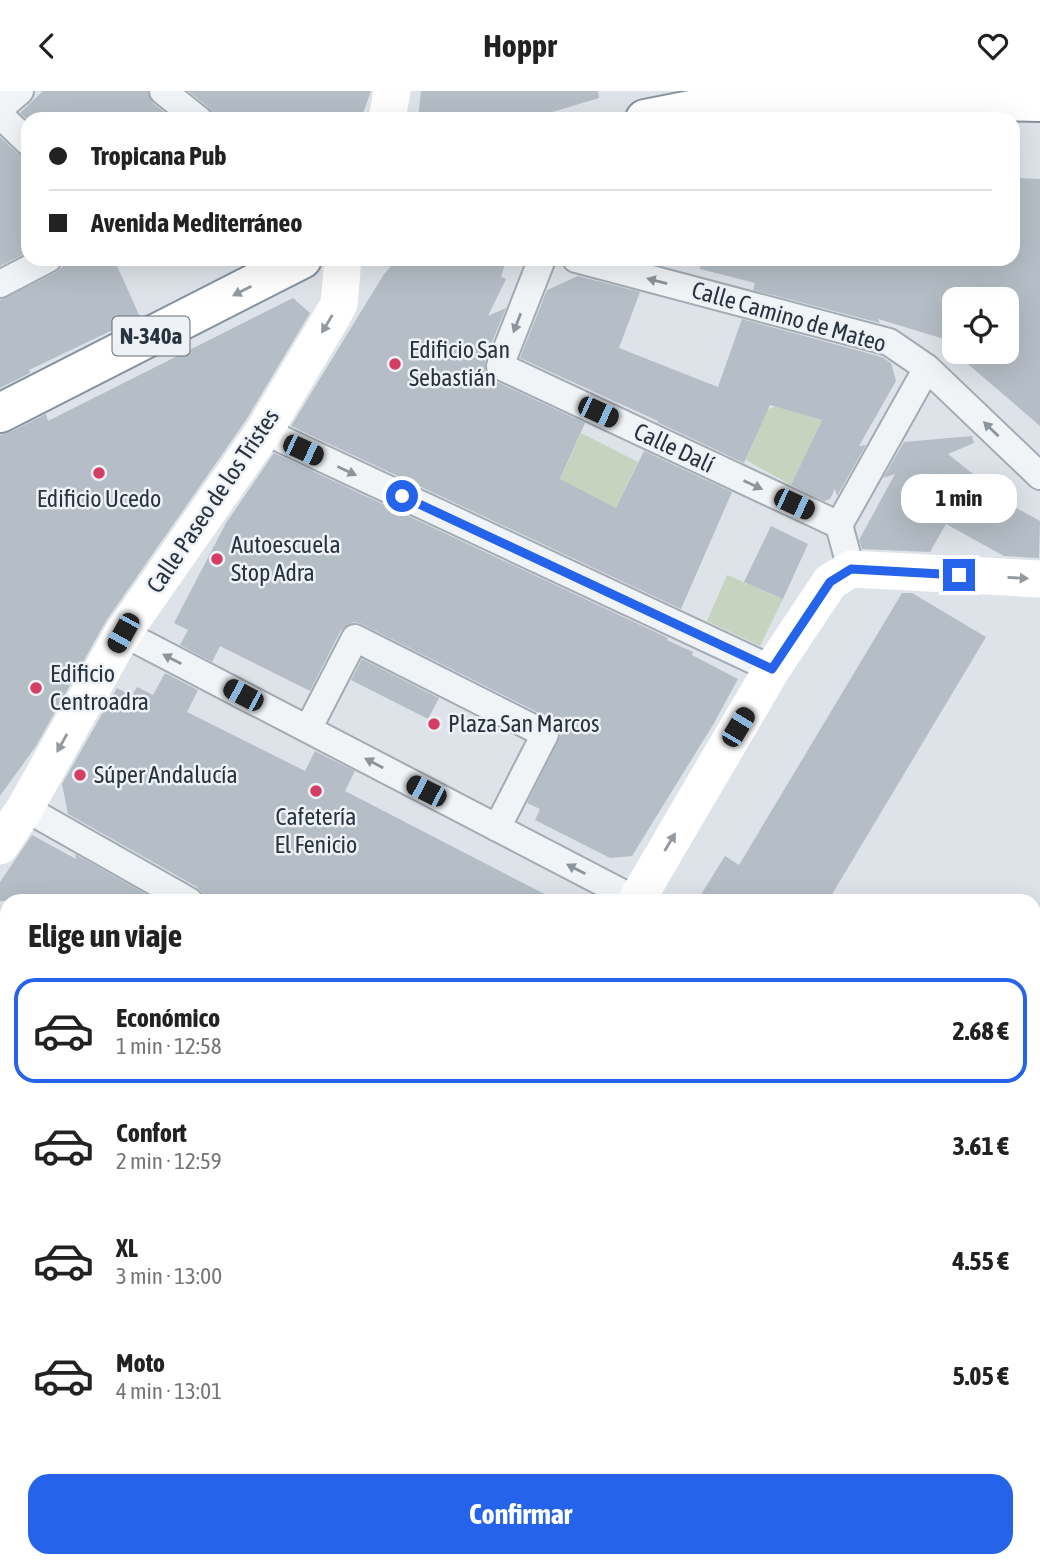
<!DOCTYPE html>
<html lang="es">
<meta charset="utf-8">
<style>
body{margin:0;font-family:"Asap Condensed",sans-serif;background:#f2f2f2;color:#222;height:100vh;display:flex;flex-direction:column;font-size:26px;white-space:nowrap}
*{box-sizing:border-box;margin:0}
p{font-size:23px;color:#767676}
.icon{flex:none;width:38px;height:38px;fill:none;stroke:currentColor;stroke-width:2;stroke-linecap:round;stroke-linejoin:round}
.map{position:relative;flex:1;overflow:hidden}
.sheet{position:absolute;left:0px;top:803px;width:1041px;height:674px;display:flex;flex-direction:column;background:#fff;border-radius:21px 21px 0 0;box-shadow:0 7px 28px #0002}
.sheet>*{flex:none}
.hud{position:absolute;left:21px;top:21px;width:999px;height:154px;border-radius:21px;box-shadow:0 7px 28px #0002;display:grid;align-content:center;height:154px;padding:0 28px;background:#fff}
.controls{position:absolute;left:942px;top:196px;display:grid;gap:14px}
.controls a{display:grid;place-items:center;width:77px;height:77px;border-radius:14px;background:#fff;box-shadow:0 7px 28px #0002;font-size:35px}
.end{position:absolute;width:32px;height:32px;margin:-16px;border:9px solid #2563eb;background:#fff;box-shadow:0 0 0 4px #fff}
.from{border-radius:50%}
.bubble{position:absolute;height:49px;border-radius:21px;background:#fff;box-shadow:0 7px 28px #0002;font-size:23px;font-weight:700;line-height:49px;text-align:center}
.car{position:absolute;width:21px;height:42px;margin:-21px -10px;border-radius:9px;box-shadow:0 0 5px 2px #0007;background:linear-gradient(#222 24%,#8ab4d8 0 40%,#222 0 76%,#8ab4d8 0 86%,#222 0)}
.hud b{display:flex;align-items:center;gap:24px;height:66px;font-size:26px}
.hud b+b{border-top:2px solid #e0e0e0}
.hud i{width:18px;height:18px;background:#222}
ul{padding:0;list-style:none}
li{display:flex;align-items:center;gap:21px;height:105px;margin:0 14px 10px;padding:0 14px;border:4px solid transparent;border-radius:21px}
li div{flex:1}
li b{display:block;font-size:26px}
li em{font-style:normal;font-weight:700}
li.on{border-color:#2563eb}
li>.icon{width:63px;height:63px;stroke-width:1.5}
h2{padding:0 28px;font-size:32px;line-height:84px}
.button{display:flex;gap:14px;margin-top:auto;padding:14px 28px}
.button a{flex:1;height:80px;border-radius:21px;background:#2563eb;color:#fff;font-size:28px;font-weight:700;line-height:80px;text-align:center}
header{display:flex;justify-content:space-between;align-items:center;height:91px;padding:0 28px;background:#fff;font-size:32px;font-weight:700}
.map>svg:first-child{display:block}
.green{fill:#c6d3bf}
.building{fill:#b5bdc6}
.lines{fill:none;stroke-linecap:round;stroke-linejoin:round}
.street-casing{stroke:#a3abb3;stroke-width:30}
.highway-casing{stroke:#8592a0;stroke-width:42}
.street{stroke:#f1f4f7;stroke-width:26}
.secondary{stroke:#fff;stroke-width:37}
.highway{stroke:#fff;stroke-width:38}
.oneway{fill:#8c949c}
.oneway2{fill:#9399a0}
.route{stroke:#2563eb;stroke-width:9}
.poi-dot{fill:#d43d64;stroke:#eef2f6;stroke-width:2.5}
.labels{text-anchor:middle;stroke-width:5;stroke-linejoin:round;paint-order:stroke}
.shield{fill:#eef2f6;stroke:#636c77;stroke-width:2}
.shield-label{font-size:23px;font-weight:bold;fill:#273340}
.street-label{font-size:24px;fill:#273340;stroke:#eef2f6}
.poi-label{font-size:24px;fill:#273340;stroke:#eef2f6;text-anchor:start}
</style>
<header><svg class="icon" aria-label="back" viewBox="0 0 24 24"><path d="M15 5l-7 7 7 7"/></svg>Hoppr<svg class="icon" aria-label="heart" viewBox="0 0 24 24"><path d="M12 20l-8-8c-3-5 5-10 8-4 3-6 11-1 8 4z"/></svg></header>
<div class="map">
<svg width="1040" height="1476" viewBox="0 0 1040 1476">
<rect width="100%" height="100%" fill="#dee3e9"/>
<!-- green -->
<path class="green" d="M 775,315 L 822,329 L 791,394 L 746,369 L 767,319 Z
M 581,342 L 638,371 L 616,417 L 560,389 Z
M 727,484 L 783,508 L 760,555 L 707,530 Z"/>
<!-- building -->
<path class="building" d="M 43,0 L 148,0 L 153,12 L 173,28 L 28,29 L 20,22 Z
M 188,0 L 371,0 L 361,28 L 213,28 L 208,16 Z
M 421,0 L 598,0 L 599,7 L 529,28 L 418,28 Z
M 0,46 L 17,62 L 28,66 L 28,161 L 0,175 Z
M 1013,87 L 1040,88 L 1040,335 L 954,261 L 1006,261 L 1006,208 L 954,208 L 954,251 L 878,228 L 880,232 L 753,199 L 755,192 L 700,178 L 701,168 L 1013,168 Z
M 64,168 L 114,168 L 140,226 L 29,279 L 30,282 L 0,297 L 0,209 L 55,182 L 62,176 Z
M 397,168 L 490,168 L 505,173 L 501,186 L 506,188 L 488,225 L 506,217 L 485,269 L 485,278 L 493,289 L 585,332 L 560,388 L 616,417 L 644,360 L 732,401 L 681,518 L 291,335 L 384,183 Z
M 578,185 L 640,201 L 619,257 L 718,296 L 742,228 L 882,266 L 891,272 L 896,290 L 859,355 L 866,354 L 837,405 L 835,398 L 830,408 L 824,410 L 791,394 L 822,329 L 770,314 L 744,372 L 657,331 L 658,330 L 520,267 L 547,199 Z
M 293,207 L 310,222 L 246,329 L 106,530 L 36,655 L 0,705 L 0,344 L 10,341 L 46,323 L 48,330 Z
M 972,345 L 974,352 L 948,363 L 973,383 L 969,391 L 1040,430 L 1039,467 L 1004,465 L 946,433 L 930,461 L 862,458 L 859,449 L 895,383 L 883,387 L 904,351 Z
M 274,362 L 668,547 L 667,549 L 693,561 L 692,564 L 738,588 L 714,632 L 632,765 L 610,767 L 535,729 L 540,718 L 527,712 L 561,643 L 558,635 L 553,629 L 362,533 L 354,531 L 341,539 L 310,600 L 220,555 L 212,571 L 180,554 L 188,539 L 174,532 L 226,432 Z
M 771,435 L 808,453 L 783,508 L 744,491 Z
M 902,502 L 912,502 L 986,546 L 828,810 L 697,810 L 725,765 L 739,774 Z
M 362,568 L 439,607 L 428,628 L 351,589 Z
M 165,582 L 198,599 L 187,621 L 305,680 L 315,660 L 355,680 L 345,700 L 558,810 L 205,810 L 203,803 L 197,796 L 68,723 L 62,693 L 117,597 L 132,605 L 137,596 L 153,604 Z
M 32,744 L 76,768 L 75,763 L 158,810 L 0,810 L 0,791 Z"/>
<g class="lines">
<defs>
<path id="street" d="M 163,0 L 198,28
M 0,17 L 20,0
M 0,24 L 28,51
M 542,168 L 500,275 L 839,434
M 576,168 L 889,251 L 927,277 L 1040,385
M 0,193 L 48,168
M 264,340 L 772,578
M 851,478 L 839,434 L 927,277
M 123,542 L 636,809
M 308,638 L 355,547 L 545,643 L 497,737
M 25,717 L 189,810
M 0,903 L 7,907
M 0,1065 L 7,1063
M 0,1171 L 7,1171
M 0,1280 L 7,1279
M 773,1470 L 783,1476
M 554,1476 L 558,1470
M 834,1476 L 837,1470"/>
<path id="highway" d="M 645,28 L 716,14 L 828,6 L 1040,11
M 0,322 L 302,168"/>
</defs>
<!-- street casing -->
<use href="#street" class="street-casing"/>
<!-- highway casing -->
<use href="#highway" class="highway-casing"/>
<!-- street -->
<use href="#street" class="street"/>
<!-- secondary -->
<path class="secondary" d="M 387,28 L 392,0
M 0,755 L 25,717 L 123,542 L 264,340 L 333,224 L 339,213 L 343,168
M 636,810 L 772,578 L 830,491 L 851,478 L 1040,488
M 0,1307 L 7,1312
M 303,1470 L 304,1476
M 213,1476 L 213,1470"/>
<!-- highway -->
<use href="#highway" class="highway"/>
</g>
<!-- one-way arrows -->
<defs><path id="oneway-solid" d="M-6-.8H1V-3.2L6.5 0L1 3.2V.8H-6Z" transform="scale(1.75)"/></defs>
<g class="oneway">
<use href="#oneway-solid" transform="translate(657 190) rotate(-165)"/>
<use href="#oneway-solid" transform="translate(517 232) rotate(111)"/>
<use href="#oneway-solid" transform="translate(991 338) rotate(-136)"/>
<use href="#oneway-solid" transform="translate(347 380) rotate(25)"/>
<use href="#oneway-solid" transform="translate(753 394) rotate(25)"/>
<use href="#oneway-solid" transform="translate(172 568) rotate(-153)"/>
<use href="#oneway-solid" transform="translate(374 672) rotate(-152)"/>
<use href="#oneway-solid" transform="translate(576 778) rotate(-153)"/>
</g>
<g class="oneway2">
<use href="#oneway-solid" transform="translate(242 200) rotate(153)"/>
<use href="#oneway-solid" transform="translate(327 233) rotate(121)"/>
<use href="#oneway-solid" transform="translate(1018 487) rotate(3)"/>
<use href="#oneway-solid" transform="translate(62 652) rotate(119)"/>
<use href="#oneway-solid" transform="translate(670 751) rotate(-59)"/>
</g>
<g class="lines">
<!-- route -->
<path class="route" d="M 402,405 L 772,578 L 830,491 L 851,478 L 959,484"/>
</g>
<!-- markers -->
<g class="poi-dot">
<circle cx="395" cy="273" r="7"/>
<circle cx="99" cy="382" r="7"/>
<circle cx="217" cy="468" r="7"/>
<circle cx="36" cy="597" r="7"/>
<circle cx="434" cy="633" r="7"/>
<circle cx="80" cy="684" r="7"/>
<circle cx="316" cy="700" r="7"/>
</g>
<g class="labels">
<!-- shield labels -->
<rect class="shield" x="112.5" y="225.5" width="77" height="39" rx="5"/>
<g class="shield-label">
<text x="151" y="253">N-340a</text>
</g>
<!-- street labels -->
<g class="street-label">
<text transform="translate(789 226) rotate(16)" y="8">Calle Camino de Mateo</text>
<text transform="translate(674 357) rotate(25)" y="8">Calle Dalí</text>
<text transform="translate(213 410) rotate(-56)" y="8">Calle Paseo de los Tristes</text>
</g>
<!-- poi labels -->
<g class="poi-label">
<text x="409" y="267">Edificio San<tspan x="409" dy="28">Sebastián</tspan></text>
<text x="99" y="416" text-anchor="middle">Edificio Ucedo</text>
<text x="231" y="462">Autoescuela<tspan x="231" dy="28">Stop Adra</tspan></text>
<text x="50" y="591">Edificio<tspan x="50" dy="28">Centroadra</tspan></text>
<text x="448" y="641">Plaza San Marcos</text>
<text x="94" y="692">Súper Andalucía</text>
<text x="316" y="734" text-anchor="middle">Cafetería<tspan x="316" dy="28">El Fenicio</tspan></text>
</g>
</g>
</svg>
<div class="controls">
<a><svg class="icon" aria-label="locate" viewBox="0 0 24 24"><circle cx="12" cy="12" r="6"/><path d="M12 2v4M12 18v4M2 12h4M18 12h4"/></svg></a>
</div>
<i class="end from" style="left:402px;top:405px"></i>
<i class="end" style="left:959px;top:484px"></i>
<div class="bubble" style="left:901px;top:383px;width:116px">1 min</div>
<i class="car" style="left:598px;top:321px;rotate:115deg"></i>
<i class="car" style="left:303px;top:359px;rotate:115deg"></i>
<i class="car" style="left:794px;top:413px;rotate:115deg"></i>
<i class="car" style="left:123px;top:542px;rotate:209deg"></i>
<i class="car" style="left:243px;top:604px;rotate:298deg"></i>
<i class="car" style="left:738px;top:636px;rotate:31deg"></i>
<i class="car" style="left:426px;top:700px;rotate:297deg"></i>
<div class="hud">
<b><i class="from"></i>Tropicana Pub</b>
<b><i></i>Avenida Mediterráneo</b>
</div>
<section class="sheet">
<h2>Elige un viaje</h2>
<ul>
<li class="on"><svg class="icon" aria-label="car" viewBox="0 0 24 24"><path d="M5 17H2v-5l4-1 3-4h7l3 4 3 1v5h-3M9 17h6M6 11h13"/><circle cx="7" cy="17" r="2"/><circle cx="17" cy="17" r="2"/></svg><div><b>Económico</b><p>1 min · 12:58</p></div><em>2.68 €</em></li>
<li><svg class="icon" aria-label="car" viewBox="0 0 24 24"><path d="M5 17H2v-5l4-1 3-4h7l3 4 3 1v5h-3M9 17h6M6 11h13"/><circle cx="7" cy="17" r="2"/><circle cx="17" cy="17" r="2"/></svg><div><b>Confort</b><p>2 min · 12:59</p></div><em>3.61 €</em></li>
<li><svg class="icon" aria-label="car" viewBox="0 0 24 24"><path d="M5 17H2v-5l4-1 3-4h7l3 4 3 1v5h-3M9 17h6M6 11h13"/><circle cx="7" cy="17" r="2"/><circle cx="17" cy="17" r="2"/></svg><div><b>XL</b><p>3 min · 13:00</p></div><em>4.55 €</em></li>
<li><svg class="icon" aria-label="car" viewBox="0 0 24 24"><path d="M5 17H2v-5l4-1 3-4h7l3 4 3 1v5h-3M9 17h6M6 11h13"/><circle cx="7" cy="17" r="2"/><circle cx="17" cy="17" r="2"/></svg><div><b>Moto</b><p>4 min · 13:01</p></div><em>5.05 €</em></li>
</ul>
<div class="button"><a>Confirmar</a></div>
</section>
</div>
